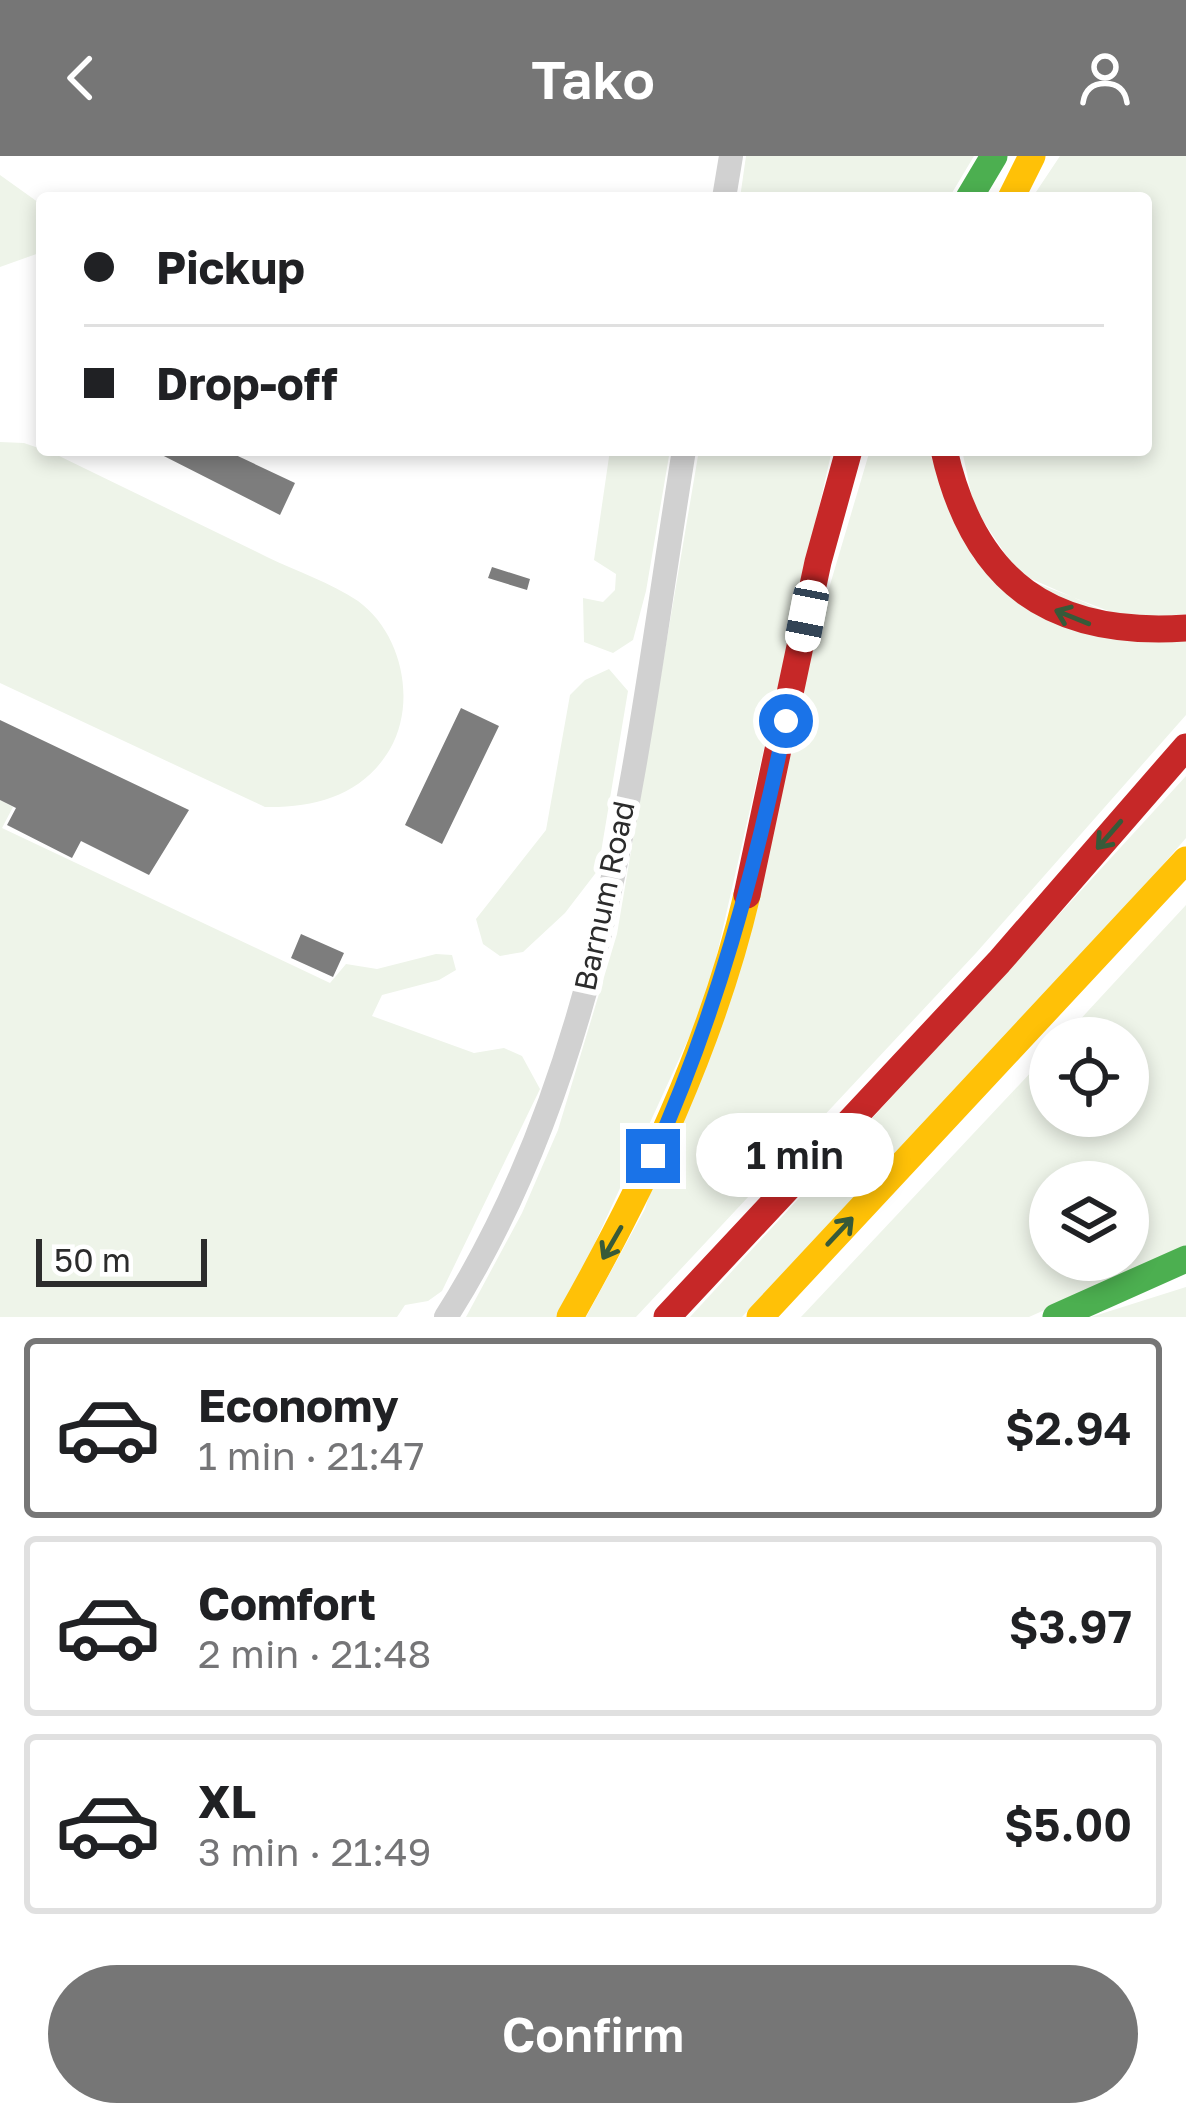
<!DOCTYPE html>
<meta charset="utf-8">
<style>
body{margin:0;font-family:"Golos Text",sans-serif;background:#f6f6f6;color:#202124;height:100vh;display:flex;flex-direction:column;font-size:45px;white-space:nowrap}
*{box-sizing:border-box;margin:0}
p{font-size:39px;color:#757577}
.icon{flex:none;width:66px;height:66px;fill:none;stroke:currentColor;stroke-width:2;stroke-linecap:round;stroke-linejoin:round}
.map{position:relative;height:1161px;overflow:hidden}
.drawer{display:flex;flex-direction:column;background:#fff;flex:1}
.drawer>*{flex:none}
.hud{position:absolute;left:36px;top:36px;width:1116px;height:264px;border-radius:12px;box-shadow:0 6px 18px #0003;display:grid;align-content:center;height:264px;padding:0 48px;background:#fff}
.buttons{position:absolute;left:1029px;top:861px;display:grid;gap:24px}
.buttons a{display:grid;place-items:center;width:120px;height:120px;border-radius:50%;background:#fff;box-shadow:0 6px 18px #0003;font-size:60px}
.scale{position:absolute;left:36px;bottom:30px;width:171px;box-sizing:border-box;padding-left:12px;border:6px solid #2c2c2c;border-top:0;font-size:33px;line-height:42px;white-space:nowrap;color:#2c2c2c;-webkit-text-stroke:9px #fff;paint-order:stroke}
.end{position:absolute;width:54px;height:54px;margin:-27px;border:15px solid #1a73e8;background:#fff;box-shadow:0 0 0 6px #fff}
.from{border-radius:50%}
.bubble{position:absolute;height:84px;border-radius:42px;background:#fff;box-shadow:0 6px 18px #0003;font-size:39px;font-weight:600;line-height:84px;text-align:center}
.car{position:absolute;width:36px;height:72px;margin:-36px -18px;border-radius:15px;box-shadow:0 0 9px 3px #0007;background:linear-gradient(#fff 24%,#345 0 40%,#fff 0 76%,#345 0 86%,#fff 0)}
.hud b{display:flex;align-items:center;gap:42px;height:114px;font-size:45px}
.hud b+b{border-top:3px solid #e0e0e0}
.hud i{width:30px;height:30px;background:#202124}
ul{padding:21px 0 0;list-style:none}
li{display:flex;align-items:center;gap:36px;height:180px;margin:0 24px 18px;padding:0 24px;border:6px solid #e0e0e0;border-radius:12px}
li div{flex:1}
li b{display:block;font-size:45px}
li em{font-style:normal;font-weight:600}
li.active{border-color:#767676}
li>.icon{width:108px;height:108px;stroke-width:1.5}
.button{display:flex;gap:24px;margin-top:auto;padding:24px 48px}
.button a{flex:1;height:138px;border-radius:72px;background:#767676;color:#fff;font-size:48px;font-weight:600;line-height:138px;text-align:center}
header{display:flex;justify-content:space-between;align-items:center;height:156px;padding:0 48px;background:#767676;color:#fff;font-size:54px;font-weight:600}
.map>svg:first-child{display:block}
.green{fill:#eef4e9;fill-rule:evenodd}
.building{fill:#7d7d7d}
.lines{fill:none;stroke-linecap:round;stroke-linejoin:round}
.street{stroke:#d1d1d1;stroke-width:24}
.fast{stroke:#4caf50;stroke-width:27}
.slow{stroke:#ffc107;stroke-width:27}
.jam{stroke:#c62828;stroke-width:27}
.oneway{stroke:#375a39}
.route{stroke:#1a73e8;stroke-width:15}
.labels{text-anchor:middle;stroke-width:12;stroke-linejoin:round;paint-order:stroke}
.street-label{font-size:30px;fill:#2c2c2c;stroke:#fff}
</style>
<header><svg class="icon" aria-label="back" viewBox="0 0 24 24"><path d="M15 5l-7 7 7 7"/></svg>Tako<svg class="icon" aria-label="person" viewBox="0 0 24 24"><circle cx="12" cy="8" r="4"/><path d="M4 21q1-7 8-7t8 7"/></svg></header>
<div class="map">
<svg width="1186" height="1161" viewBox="0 0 1186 1161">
<rect width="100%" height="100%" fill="#fff"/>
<!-- green -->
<path class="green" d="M 746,0 L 974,0 L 949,42 L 740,42 Z
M 1060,0 L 1186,0 L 1186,458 L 1122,463 L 1018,417 L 974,351 L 962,294 L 1146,294 L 1146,42 L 1032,42 Z
M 0,19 L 42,49 L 42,96 L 0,111 Z
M 0,286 L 24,287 L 53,297 C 124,332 196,366 267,401 C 296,415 331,427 358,445 C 402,477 417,546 390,593 C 363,639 316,652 265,651 L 0,527 Z
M 610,294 L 670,294 L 646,435 L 633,484 L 613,497 L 584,486 L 583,442 L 603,446 L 615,434 L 616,418 L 594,404 Z
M 699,294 L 832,294 L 707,842 L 561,1161 L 466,1161 L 522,1057 L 558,974 L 617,778 Z
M 870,294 L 928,294 L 974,403 L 1186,485 L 1186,559 L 976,797 L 636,1161 L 586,1161 L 645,1053 Z
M 609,513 L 628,535 L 598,714 L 565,757 L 523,796 L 500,800 L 483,788 L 476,763 L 546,674 L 570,539 L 585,524 Z
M 1186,620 L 1186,682 L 1117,762 L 742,1161 L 690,1161 Z
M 0,644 L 13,651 L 2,672 L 330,827 L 346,808 L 377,813 L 436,798 L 452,799 L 456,814 L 439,824 L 382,839 L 372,860 L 474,897 L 504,892 L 522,900 L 540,933 L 442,1135 L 428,1145 L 405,1149 L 397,1161 L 0,1161 Z
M 1186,749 L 1186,1091 L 1029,1161 L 801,1161 L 1050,896 L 1050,960 L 1128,960 L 1128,882 L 1063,882 ZM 1050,1026 L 1128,1026 L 1128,1104 L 1050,1104 Z
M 1186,1131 L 1186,1161 L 1091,1161 Z"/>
<!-- building -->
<path class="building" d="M 152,294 L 225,294 L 295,327 L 280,359 Z
M 492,411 L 530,423 L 527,434 L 488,422 Z
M 461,552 L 499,570 L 442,688 L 405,669 Z
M 0,564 L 189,654 L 149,719 L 81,685 L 72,702 L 7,669 L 16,652 L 0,644 Z
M 301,778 L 344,797 L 333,821 L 291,802 Z"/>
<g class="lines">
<!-- street -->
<path class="street" d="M 724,42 L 731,0
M 446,1161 C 610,904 636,588 684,294"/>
<!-- fast -->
<path class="fast" d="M 969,42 L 994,0
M 1056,1161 L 1186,1103"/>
<!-- slow -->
<path class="slow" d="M 1011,42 L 1032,0
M 570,1161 C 645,1028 712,888 747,739
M 760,1161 L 1186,704"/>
<!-- jam -->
<path class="jam" d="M 944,294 C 974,427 1051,481 1186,472
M 747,739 L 818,406 L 849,294
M 667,1161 L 999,806 L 1186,591"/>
</g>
<!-- one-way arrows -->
<defs><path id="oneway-shaft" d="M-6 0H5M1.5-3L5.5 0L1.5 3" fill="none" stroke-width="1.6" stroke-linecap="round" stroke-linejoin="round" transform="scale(3)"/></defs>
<g class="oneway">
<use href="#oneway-shaft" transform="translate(1072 461) rotate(-158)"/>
<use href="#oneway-shaft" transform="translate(1109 679) rotate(131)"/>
<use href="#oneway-shaft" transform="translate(840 1075) rotate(-47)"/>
<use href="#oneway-shaft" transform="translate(612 1087) rotate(120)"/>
</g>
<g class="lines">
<!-- route -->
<path class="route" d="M 653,1000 C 716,860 755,715 786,565"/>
</g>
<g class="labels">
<!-- street labels -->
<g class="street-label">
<text transform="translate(605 740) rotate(-78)" y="10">Barnum Road</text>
</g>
</g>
</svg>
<div class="buttons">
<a><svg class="icon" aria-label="locate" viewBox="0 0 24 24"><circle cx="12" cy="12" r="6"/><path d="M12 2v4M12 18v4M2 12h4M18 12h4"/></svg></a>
<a><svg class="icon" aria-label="layers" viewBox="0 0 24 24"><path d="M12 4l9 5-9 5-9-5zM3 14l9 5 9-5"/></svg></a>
</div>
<div class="scale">50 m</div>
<i class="end from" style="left:786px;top:565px"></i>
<i class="end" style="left:653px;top:1000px"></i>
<div class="bubble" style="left:696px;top:957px;width:198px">1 min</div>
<i class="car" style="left:807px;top:460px;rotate:191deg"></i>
<div class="hud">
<b><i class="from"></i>Pickup</b>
<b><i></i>Drop-off</b>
</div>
</div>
<section class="drawer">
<ul>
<li class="active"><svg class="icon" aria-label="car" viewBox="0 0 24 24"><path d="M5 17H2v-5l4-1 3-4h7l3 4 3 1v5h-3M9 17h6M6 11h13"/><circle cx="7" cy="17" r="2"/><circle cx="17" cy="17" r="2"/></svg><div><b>Economy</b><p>1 min · 21:47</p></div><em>$2.94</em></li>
<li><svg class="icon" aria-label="car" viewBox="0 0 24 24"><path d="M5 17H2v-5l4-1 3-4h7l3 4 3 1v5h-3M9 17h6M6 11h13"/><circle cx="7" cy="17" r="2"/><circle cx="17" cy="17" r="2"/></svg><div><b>Comfort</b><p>2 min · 21:48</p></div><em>$3.97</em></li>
<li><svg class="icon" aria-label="car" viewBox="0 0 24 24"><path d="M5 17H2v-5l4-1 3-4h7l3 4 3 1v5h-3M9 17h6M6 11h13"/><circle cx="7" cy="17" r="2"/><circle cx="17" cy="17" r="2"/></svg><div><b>XL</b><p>3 min · 21:49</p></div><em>$5.00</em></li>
</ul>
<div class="button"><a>Confirm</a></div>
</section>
